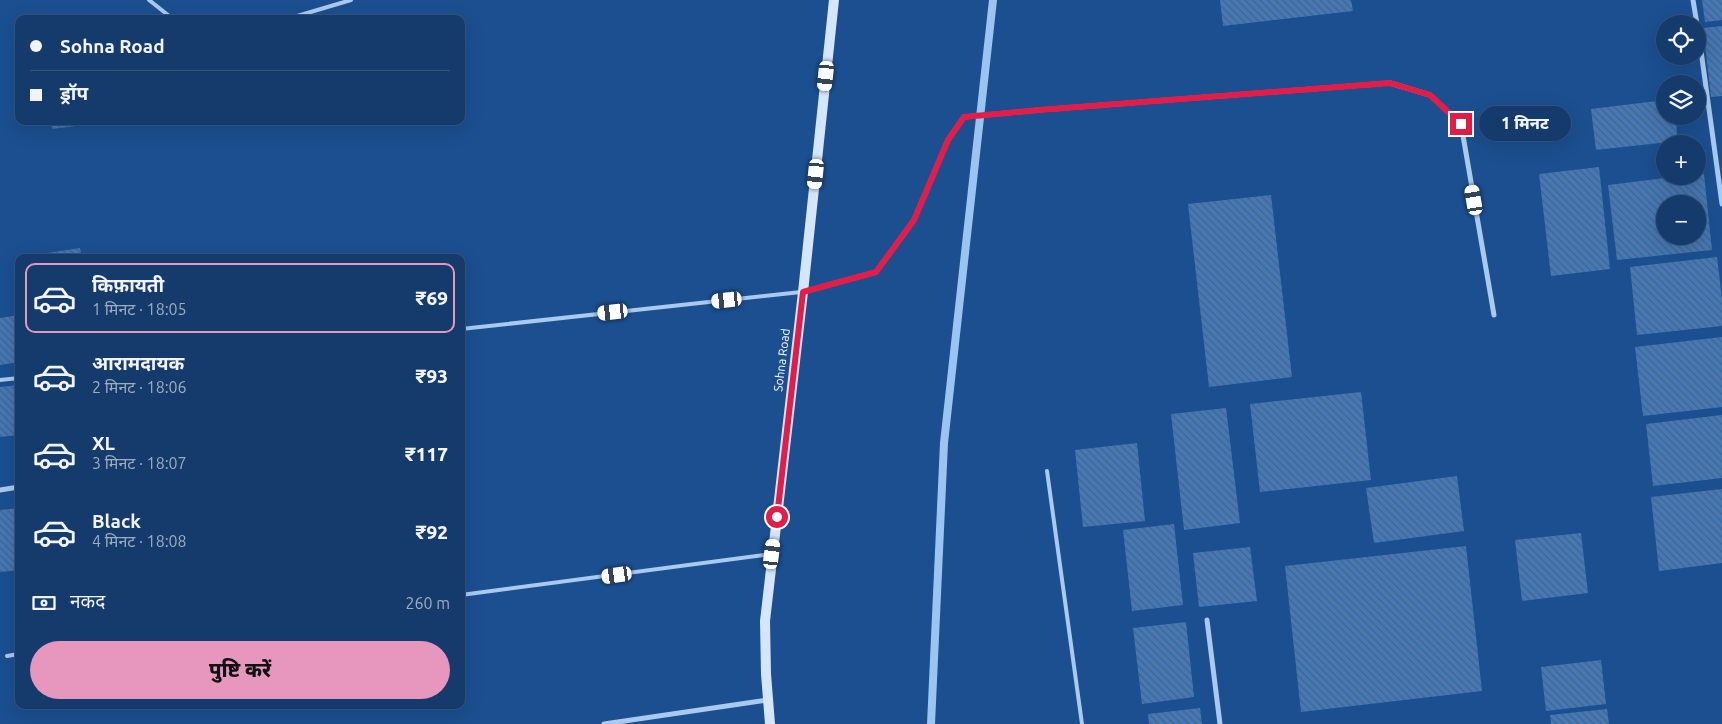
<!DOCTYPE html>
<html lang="hi">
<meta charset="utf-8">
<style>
body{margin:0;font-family:Ubuntu,"Noto Sans Devanagari",sans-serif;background:#214673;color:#f1f3f6;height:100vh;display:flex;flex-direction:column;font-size:19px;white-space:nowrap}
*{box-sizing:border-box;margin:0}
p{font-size:16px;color:#9dadc1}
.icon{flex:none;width:28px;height:28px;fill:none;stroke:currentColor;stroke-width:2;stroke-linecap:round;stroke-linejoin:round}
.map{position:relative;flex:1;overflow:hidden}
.side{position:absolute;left:15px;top:254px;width:450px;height:455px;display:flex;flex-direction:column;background:#143b6b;border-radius:10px;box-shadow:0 5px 20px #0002,0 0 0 1px #33557e}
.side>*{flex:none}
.top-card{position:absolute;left:15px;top:15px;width:450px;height:110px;border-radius:10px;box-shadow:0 5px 20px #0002,0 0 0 1px #33557e;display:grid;align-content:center;height:110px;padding:0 15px;background:#143b6b}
.tools{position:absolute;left:1656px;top:15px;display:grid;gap:10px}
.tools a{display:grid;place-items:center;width:50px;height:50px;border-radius:50%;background:#143b6b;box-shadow:0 5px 20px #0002,0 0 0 1px #33557e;font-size:25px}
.end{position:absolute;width:22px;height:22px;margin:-11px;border:6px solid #e11d48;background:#fff;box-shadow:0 0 0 2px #fff}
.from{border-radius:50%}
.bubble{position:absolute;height:35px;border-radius:18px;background:#143b6b;box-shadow:0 5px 20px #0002,0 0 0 1px #33557e;font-size:16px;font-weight:800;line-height:35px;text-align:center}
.car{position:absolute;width:15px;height:30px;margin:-15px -8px;border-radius:6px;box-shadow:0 0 4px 1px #0007;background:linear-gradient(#fff 24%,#345 0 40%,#fff 0 76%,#345 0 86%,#fff 0)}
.top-card b{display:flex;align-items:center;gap:18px;height:48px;font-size:19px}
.top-card b+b{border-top:1px solid #33557e}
.top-card i{width:12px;height:12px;background:#f1f3f6}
ul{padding:9px 0 0;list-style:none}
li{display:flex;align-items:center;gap:15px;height:70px;margin:0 10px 8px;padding:0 5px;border:2px solid transparent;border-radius:10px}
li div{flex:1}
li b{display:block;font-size:19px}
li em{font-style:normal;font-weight:800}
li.active{border-color:#e797bd}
li>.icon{width:45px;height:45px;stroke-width:1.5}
.pay{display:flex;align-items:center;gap:12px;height:55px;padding:0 15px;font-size:19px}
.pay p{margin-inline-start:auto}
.action{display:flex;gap:10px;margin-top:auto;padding:10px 15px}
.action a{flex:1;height:58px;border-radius:30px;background:#e797bd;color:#111;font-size:20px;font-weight:800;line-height:58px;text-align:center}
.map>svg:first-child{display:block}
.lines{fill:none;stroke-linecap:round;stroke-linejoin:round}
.stream{stroke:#9cc4f0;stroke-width:8}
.building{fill:url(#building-back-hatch);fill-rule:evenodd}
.lane{stroke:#a9c9ee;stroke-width:4}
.street{stroke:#a9c9ee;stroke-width:5}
.secondary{stroke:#d6e6fa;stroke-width:10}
.route{stroke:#e11d48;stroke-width:6}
.labels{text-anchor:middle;stroke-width:5;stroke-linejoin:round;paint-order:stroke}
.street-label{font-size:12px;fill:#fff;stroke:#1b4f8f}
</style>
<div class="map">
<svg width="1722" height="724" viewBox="0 0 1722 724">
<defs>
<pattern id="building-back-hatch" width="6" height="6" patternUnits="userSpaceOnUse" patternTransform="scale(1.25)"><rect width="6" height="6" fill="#4478b7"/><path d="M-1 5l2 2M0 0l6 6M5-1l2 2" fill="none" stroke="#486282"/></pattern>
</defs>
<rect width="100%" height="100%" fill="#1b4f8f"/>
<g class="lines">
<!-- stream -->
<path class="stream" d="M 931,724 L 944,443 L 993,0"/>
</g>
<!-- building -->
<path class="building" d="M 1220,0 L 1351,0 L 1353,11 L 1223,26 Z
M 1702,0 L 1722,0 L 1722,20 L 1705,22 Z
M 1722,26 L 1722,96 L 1711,97 L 1703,28 Z
M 1665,100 L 1665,116 L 1675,116 L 1678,141 L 1596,150 L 1591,109 Z
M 51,121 L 83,121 L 84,125 L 52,129 Z
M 1599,167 L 1610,269 L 1551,276 L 1539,174 Z
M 1698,174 L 1704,174 L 1712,250 L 1617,260 L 1608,185 L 1681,176 L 1698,176 ZM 1665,204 L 1698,204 L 1698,236 L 1665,236 Z
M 1271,195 L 1292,377 L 1209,387 L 1188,204 Z
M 80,248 L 82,258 L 28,258 L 28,256 Z
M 1717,257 L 1722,299 L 1722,326 L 1637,335 L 1630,267 Z
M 19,315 L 19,362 L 0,365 L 0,318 Z
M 1722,337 L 1722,407 L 1643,416 L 1635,347 Z
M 19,385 L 19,435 L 0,437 L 0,387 Z
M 1361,392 L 1371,480 L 1260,492 L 1250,404 Z
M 1226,408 L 1240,523 L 1184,530 L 1171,414 Z
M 1722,415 L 1722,478 L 1653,486 L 1646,424 Z
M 1137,443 L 1145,521 L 1083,527 L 1075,450 Z
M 1457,476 L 1464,531 L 1374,543 L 1366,488 Z
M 1722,489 L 1722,563 L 1659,571 L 1651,497 Z
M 19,508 L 19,570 L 0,572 L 0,510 Z
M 1174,524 L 1183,605 L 1132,611 L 1123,530 Z
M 1581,533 L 1588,593 L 1522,601 L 1515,540 Z
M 1466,546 L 1482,691 L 1301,712 L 1285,566 Z
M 1250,547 L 1257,601 L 1199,607 L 1193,553 Z
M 1186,622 L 1194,697 L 1142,704 L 1133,628 Z
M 1601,660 L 1606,704 L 1546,711 L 1541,667 Z
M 1200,708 L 1202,724 L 1149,724 L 1148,714 Z
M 1607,709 L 1609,724 L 1551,724 L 1550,715 Z"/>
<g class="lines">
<!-- lane -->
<path class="lane" d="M 149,0 L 173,19
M 287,19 L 351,0
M 461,329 L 801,292
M 0,380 L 19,378
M 1047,471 L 1082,724
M 461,595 L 771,554
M 7,656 L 19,654"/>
<!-- street -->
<path class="street" d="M 1693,0 L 1697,24
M 1698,29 L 1722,204
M 803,292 L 876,272 L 914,220 L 948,140 L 964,117 L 1039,110 L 1390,83 L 1430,95 L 1461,124 L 1494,315
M 0,490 L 19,487
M 1207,620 L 1220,724
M 604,724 L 768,700"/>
<!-- secondary -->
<path class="secondary" d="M 770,724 L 766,674 L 765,621 L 803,292 L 834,0"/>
</g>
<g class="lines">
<!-- route -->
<path class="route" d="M 777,517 L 803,292 L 876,272 L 914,220 L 948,140 L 964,117 L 1039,110 L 1390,83 L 1430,95 L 1461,124"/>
</g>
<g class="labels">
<!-- street labels -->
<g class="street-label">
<text transform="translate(782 360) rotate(-83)" y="4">Sohna Road</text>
</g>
</g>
</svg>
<div class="tools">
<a><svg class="icon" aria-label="locate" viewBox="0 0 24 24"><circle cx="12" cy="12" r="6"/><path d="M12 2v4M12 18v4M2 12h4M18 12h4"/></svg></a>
<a><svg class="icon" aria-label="layers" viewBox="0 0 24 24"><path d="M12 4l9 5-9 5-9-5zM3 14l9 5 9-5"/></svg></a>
<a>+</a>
<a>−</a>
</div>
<i class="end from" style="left:777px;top:517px"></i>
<i class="end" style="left:1461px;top:124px"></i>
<div class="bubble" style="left:1479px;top:106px;width:92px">1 मिनट</div>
<i class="car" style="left:826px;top:76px;rotate:186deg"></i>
<i class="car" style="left:816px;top:174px;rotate:186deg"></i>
<i class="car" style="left:1474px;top:200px;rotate:350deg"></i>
<i class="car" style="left:727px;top:300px;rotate:264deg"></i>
<i class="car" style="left:613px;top:312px;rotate:264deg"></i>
<i class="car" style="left:772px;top:554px;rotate:7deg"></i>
<i class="car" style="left:617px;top:575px;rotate:262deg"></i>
<div class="top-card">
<b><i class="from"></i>Sohna Road</b>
<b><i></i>ड्रॉप</b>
</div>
<section class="side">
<ul>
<li class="active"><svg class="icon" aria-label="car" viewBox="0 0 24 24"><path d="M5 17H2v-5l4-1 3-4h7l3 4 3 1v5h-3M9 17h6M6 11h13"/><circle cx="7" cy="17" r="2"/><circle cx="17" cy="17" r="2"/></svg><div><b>किफ़ायती</b><p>1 मिनट · 18:05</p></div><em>₹69</em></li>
<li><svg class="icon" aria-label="car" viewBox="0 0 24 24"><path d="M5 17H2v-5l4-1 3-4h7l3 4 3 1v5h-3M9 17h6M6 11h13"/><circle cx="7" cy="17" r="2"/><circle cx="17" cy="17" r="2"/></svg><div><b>आरामदायक</b><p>2 मिनट · 18:06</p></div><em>₹93</em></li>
<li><svg class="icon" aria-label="car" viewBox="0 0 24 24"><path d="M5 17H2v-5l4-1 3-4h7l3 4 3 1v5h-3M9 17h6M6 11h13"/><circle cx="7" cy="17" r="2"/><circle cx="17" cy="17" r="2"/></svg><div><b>XL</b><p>3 मिनट · 18:07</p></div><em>₹117</em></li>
<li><svg class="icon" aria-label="car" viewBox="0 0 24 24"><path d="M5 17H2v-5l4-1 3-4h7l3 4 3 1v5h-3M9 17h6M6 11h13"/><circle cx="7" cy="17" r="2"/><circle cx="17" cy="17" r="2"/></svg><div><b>Black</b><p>4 मिनट · 18:08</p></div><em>₹92</em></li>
</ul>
<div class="pay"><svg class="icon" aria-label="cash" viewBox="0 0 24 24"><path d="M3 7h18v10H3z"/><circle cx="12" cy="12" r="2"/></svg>नकद<p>260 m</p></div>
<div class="action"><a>पुष्टि करें</a></div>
</section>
</div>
